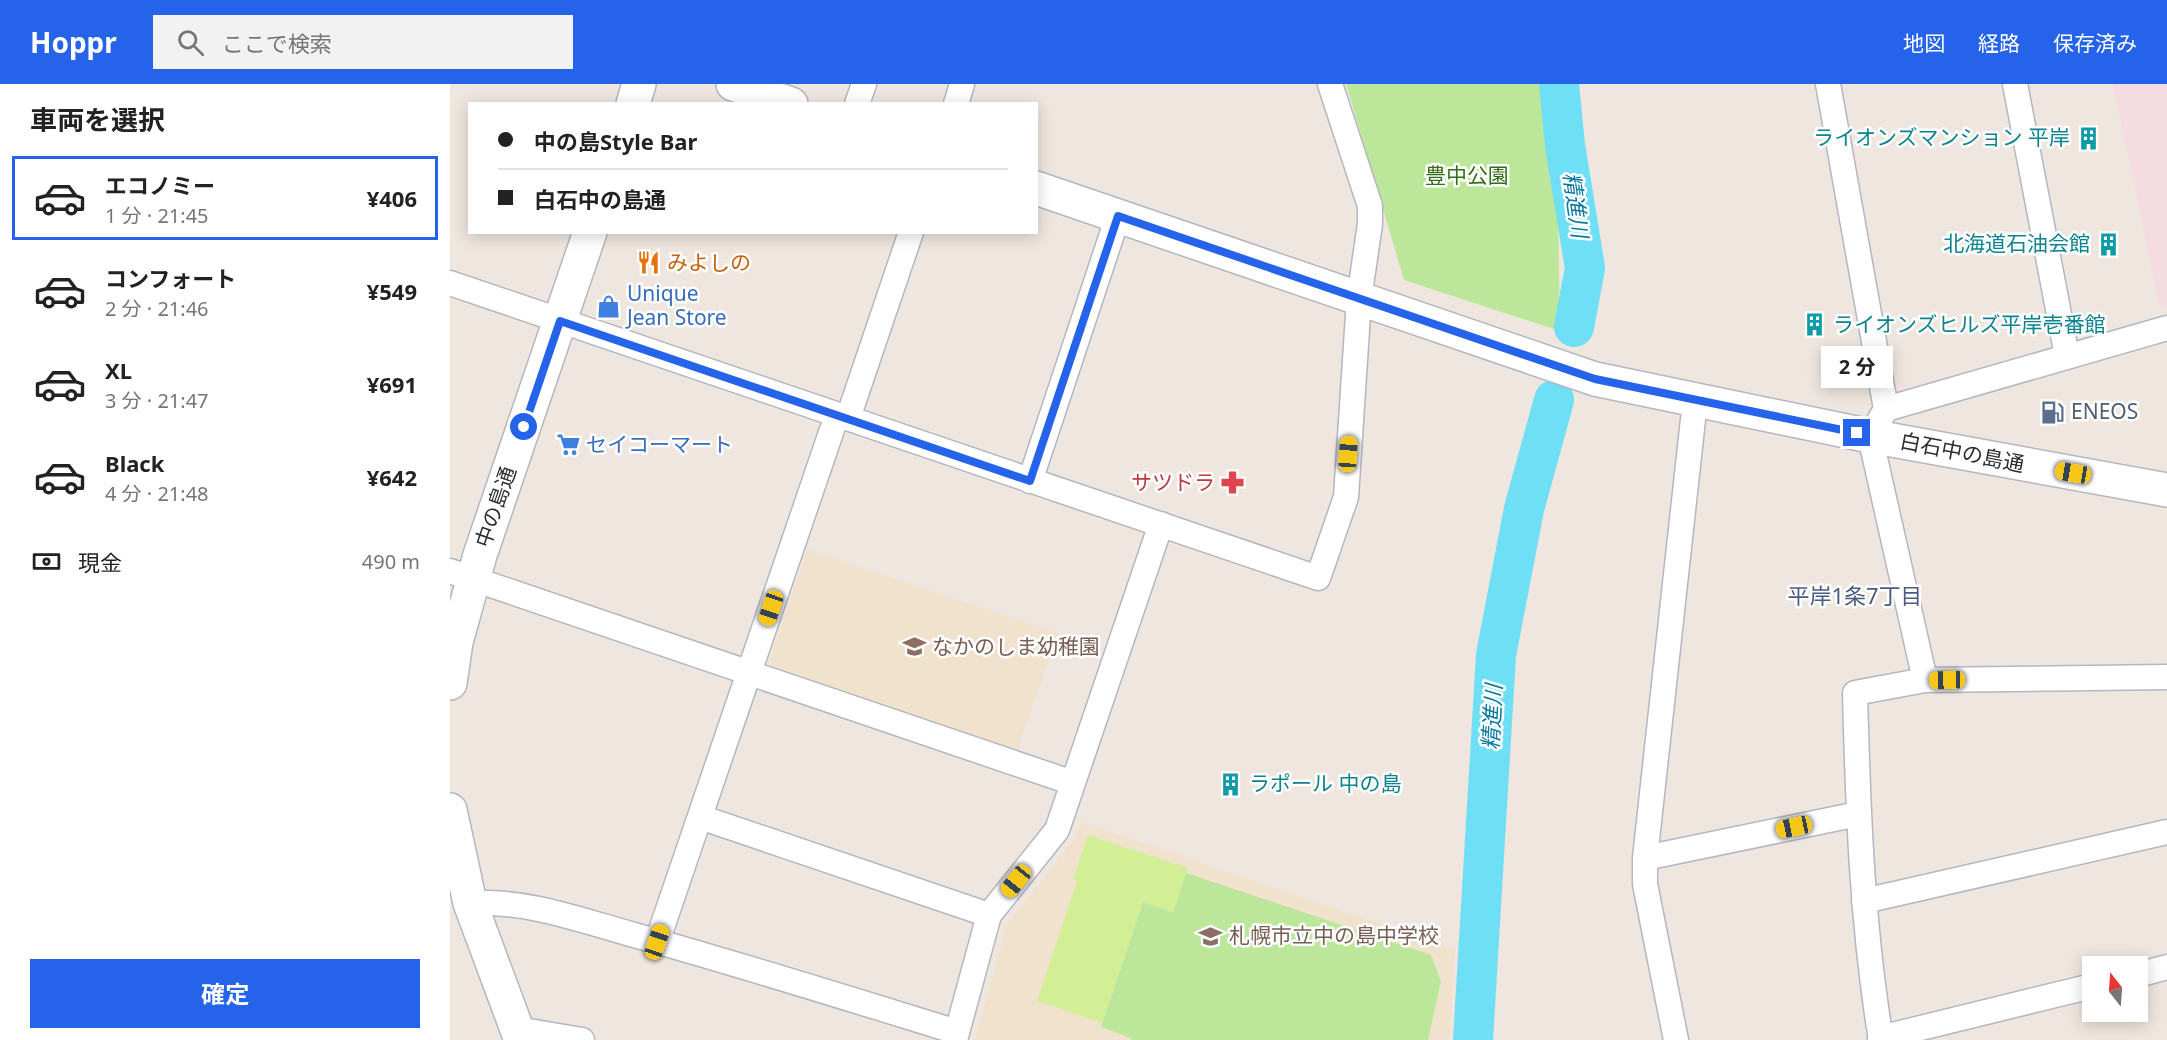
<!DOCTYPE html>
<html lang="ja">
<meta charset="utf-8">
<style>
body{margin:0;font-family:"Noto Sans","Noto Sans JP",sans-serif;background:#f2f2f2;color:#222;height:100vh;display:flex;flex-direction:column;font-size:22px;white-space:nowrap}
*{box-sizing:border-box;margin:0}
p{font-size:20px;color:#767676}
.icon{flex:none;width:33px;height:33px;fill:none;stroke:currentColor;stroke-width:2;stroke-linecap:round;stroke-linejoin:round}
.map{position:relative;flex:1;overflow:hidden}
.side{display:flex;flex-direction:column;background:#fff;width:450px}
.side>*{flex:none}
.hud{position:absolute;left:18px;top:18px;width:570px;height:132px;border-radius:0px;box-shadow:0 3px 15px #0003;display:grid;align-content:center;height:132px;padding:0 30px;background:#fff}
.needle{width:39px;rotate:343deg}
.fabs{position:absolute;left:1632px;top:872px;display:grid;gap:12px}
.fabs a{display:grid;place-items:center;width:66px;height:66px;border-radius:0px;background:#fff;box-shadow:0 3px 15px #0003;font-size:30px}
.end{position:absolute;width:27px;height:27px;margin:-14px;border:8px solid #2563eb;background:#fff;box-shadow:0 0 0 3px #fff}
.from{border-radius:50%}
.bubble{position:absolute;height:42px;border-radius:0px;background:#fff;box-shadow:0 3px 15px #0003;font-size:20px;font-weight:700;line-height:42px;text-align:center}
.car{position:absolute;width:18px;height:36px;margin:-18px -9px;border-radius:8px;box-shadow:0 0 4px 2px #0007;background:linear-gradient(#f5c518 24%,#345 0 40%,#f5c518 0 76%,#345 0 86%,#f5c518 0)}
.hud b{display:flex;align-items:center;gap:21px;height:57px;font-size:22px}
.hud b+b{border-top:2px solid #e0e0e0}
.hud i{width:15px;height:15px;background:#222}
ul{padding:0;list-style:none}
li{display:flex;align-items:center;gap:18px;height:84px;margin:0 12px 9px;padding:0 18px;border:3px solid transparent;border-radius:0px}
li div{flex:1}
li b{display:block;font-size:22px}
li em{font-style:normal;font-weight:700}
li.current{border-color:#2563eb}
li>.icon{width:54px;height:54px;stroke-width:1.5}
h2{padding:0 30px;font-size:27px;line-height:72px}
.pay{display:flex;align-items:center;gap:15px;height:66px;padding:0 30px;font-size:22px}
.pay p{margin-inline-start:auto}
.primary-button{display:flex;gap:12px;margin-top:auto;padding:12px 30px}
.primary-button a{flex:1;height:69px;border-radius:0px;background:#2563eb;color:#fff;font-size:24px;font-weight:700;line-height:69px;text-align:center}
header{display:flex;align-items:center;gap:36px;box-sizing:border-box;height:84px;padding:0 30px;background:#2563eb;color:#fff}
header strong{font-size:28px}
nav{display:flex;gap:33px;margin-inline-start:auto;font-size:21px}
.search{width:420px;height:54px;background:#f2f2f2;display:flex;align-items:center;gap:15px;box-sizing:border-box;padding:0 21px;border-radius:0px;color:#767676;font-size:22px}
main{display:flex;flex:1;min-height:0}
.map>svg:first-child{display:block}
.education{fill:#f1e2ce}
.medical{fill:#f5dce0}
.green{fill:#bce79a}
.pitch{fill:#d2ef95}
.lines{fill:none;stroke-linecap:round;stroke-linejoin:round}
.river{stroke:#6edff5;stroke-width:40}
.street-casing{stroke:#b3b7c1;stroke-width:27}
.secondary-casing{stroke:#b3b7c1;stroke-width:36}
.street{stroke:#fff;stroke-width:24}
.secondary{stroke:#fff;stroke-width:33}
.route{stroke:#2563eb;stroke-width:8}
.labels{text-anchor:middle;stroke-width:5;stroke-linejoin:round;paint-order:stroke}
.culture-label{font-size:21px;fill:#0d838f;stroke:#fff;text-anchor:end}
.park-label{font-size:21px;fill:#336f17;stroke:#fff}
.food-label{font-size:21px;fill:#c56008;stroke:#fff;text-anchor:start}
.shop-label{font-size:21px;fill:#366cbe;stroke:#fff;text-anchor:start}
.service-label{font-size:21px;fill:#4e5e75;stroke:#fff;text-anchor:start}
.street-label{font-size:21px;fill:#2d2d2d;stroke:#fff}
.health-label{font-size:21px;fill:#be3a42;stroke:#fff;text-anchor:end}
.education-label{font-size:21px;fill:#785e54;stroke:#fff;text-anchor:start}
.water-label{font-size:22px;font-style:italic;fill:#087ba0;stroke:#fff}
.neighbourhood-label{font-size:22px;fill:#4a5a81;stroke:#fff}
</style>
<header>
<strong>Hoppr</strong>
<div class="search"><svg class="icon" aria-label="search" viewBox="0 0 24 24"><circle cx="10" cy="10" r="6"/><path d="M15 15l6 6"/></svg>ここで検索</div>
<nav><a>地図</a><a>経路</a><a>保存済み</a></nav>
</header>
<main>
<section class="side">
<h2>車両を選択</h2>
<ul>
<li class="current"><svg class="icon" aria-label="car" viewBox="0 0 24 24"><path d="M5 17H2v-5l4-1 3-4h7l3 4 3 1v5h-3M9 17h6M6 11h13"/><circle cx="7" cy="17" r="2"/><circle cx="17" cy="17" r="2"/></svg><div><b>エコノミー</b><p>1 分 · 21:45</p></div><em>¥406</em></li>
<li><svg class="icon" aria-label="car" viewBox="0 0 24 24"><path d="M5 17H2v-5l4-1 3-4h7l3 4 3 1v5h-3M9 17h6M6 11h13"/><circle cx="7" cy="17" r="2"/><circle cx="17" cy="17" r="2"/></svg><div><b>コンフォート</b><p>2 分 · 21:46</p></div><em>¥549</em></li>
<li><svg class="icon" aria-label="car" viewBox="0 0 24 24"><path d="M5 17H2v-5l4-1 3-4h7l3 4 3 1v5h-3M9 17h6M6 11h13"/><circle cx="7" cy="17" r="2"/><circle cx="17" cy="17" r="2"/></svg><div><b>XL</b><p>3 分 · 21:47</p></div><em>¥691</em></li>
<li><svg class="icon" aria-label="car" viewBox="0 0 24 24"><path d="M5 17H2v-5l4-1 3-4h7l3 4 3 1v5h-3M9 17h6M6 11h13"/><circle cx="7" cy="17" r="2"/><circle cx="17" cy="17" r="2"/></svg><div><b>Black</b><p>4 分 · 21:48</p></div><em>¥642</em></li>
</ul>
<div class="pay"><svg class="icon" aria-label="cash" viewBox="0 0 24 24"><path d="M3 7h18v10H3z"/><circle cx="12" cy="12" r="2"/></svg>現金<p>490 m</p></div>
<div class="primary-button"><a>確定</a></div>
</section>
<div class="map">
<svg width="1717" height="956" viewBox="0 0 1717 956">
<rect width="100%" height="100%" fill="#efe6df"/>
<!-- education -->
<path class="education" d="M 357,466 L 608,549 L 567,667 L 321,582 L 320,576 Z
M 631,738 L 1005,865 L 999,956 L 525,956 L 557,840 L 625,754 Z"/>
<!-- medical -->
<path class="medical" d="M 1663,0 L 1717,0 L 1717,222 L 1710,224 Z"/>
<!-- green -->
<path class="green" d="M 896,0 L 1099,0 L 1107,63 L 1110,247 L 954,196 Z
M 736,789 L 981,871 L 991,897 L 978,956 L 681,956 L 681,954 L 651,943 L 693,818 L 723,828 Z"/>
<!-- pitch -->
<path class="pitch" d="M 638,751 L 738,784 L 723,828 L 693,818 L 652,939 L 587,917 L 627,797 L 623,795 Z"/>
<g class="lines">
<!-- river -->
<path class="river" d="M 1109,0 L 1115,61 L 1135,184 L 1124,243
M 1023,956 L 1046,571 L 1074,425 L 1104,316"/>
<defs>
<path id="street" d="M 1378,0 L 1436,325 L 1420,352 L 1475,596
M 1565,0 L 1617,272
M 407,20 L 414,0
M 506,20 L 512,0
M 0,199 L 868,494 L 896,413 L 909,215 L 920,140 L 920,122 L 880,0
M 1436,325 L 1717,244
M 398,334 L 461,148
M 580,397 L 668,132
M 0,487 L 623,699
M 250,733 L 539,831
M 1195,774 L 1408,730
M 1414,817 L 1717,748
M 20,819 C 77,816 130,836 184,851 C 292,881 400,915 507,948
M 207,858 L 387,331
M 1688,891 L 1717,883
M 67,945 L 132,956
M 1430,954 L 1642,902
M 505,956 L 539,831 L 607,746 L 711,440
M 1226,956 L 1195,800 L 1195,774 L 1245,317
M 1431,956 C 1412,841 1408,726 1405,609 L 1475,596 L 1717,593"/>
<path id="secondary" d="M 283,0 L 341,20
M 183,20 L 189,0
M 586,104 L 1145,295 L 1420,352 L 1717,406
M 0,599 L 6,558 L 30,471 L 140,148
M 0,726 L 20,819 L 71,956"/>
</defs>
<!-- street casing -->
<use href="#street" class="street-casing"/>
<!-- secondary casing -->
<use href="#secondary" class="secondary-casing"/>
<!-- street -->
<use href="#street" class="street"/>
<!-- secondary -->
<use href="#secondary" class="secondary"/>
</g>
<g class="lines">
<!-- route -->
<path class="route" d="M 74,343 L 110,237 L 580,397 L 668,132 L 1145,295 L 1407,349"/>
</g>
<!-- icons -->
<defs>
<symbol id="building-bare" viewBox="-9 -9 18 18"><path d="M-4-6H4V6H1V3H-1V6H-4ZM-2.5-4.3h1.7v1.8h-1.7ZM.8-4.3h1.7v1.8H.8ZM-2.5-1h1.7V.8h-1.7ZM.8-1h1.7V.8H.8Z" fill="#0f9aa8" stroke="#fff" stroke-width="2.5" paint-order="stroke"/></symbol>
<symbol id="restaurant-bare" viewBox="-9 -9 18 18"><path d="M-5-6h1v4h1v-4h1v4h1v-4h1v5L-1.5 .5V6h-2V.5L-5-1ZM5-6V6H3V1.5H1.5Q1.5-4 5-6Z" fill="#e8710a" stroke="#fff" stroke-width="2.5" paint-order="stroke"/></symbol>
<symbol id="shop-bare" viewBox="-9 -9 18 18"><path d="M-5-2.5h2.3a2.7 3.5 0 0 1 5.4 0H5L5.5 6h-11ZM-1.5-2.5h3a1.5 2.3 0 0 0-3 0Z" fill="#3f7fe0" stroke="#fff" stroke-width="2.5" paint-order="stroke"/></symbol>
<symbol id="fuel-bare" viewBox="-9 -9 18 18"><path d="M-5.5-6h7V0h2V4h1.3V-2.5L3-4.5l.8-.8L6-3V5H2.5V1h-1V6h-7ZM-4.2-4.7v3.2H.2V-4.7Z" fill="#5c6f8a" stroke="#fff" stroke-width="2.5" paint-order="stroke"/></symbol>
<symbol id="supermarket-bare" viewBox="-9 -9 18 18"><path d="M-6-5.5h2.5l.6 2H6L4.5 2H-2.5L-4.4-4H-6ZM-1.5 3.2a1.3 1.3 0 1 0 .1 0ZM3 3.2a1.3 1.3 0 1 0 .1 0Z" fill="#3f7fe0" stroke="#fff" stroke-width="2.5" paint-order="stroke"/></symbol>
<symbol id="pharmacy-bare" viewBox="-9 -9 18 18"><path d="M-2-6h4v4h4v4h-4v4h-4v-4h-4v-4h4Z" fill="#e0444e" stroke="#fff" stroke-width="2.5" paint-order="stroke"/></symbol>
<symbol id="school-bare" viewBox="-9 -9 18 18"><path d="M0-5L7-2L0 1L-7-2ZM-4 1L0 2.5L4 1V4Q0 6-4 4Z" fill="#8d6e63" stroke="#fff" stroke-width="2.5" paint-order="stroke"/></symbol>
</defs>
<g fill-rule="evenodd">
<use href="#building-bare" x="1622" y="38" width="33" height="33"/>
<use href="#building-bare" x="1642" y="144" width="33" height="33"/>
<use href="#restaurant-bare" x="182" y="162" width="33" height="33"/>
<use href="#shop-bare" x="142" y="206" width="33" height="33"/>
<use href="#building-bare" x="1348" y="224" width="33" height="33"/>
<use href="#fuel-bare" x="1586" y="312" width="33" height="33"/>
<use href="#supermarket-bare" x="102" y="344" width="33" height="33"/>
<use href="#pharmacy-bare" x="766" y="382" width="33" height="33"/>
<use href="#school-bare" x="448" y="546" width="33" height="33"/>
<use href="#building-bare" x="764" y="684" width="33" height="33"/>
<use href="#school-bare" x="744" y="836" width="33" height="33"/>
</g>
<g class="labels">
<!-- culture labels -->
<g class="culture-label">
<text x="1620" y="61">ライオンズマンション 平岸</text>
<text x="1640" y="167">北海道石油会館</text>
<text x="1383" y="248" text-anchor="start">ライオンズヒルズ平岸壱番館</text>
<text x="799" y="707" text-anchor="start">ラポール 中の島</text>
</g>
<!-- park labels -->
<g class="park-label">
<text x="1017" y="99">豊中公園</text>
</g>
<!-- food labels -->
<g class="food-label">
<text x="217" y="186">みよしの</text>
</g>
<!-- shop labels -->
<g class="shop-label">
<text x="177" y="217">Unique<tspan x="177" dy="24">Jean Store</tspan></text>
<text x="136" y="368">セイコーマート</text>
</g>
<!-- service labels -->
<g class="service-label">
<text x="1621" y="335">ENEOS</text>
</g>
<!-- street labels -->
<g class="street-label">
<text transform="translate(1512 369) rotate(11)" y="7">白石中の島通</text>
<text transform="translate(46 423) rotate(-71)" y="7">中の島通</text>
</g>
<!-- health labels -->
<g class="health-label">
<text x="765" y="406">サツドラ</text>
</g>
<!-- education labels -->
<g class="education-label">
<text x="482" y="570">なかのしま幼稚園</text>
<text x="779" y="859">札幌市立中の島中学校</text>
</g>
<!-- water labels -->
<g class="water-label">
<text transform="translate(1126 121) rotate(82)" y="8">精進川</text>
<text transform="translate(1042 633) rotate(-87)" y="8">精進川</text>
</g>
<!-- neighbourhood labels -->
<g class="neighbourhood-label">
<text x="1405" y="520">平岸1条7丁目</text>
</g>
</g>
</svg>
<div class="fabs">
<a><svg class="needle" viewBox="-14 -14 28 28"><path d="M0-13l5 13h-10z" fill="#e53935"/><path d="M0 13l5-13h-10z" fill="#767676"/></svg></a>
</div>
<i class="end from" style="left:74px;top:343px"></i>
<i class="end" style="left:1407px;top:349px"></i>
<div class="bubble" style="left:1371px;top:262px;width:72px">2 分</div>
<i class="car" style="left:898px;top:370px;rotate:4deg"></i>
<i class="car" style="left:1623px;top:389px;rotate:280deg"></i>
<i class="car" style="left:321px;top:524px;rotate:199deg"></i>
<i class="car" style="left:1497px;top:596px;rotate:269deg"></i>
<i class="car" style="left:1344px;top:743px;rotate:258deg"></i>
<i class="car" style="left:566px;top:797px;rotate:219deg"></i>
<i class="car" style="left:207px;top:858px;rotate:19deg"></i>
<div class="hud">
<b><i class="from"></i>中の島Style Bar</b>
<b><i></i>白石中の島通</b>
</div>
</div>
</main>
